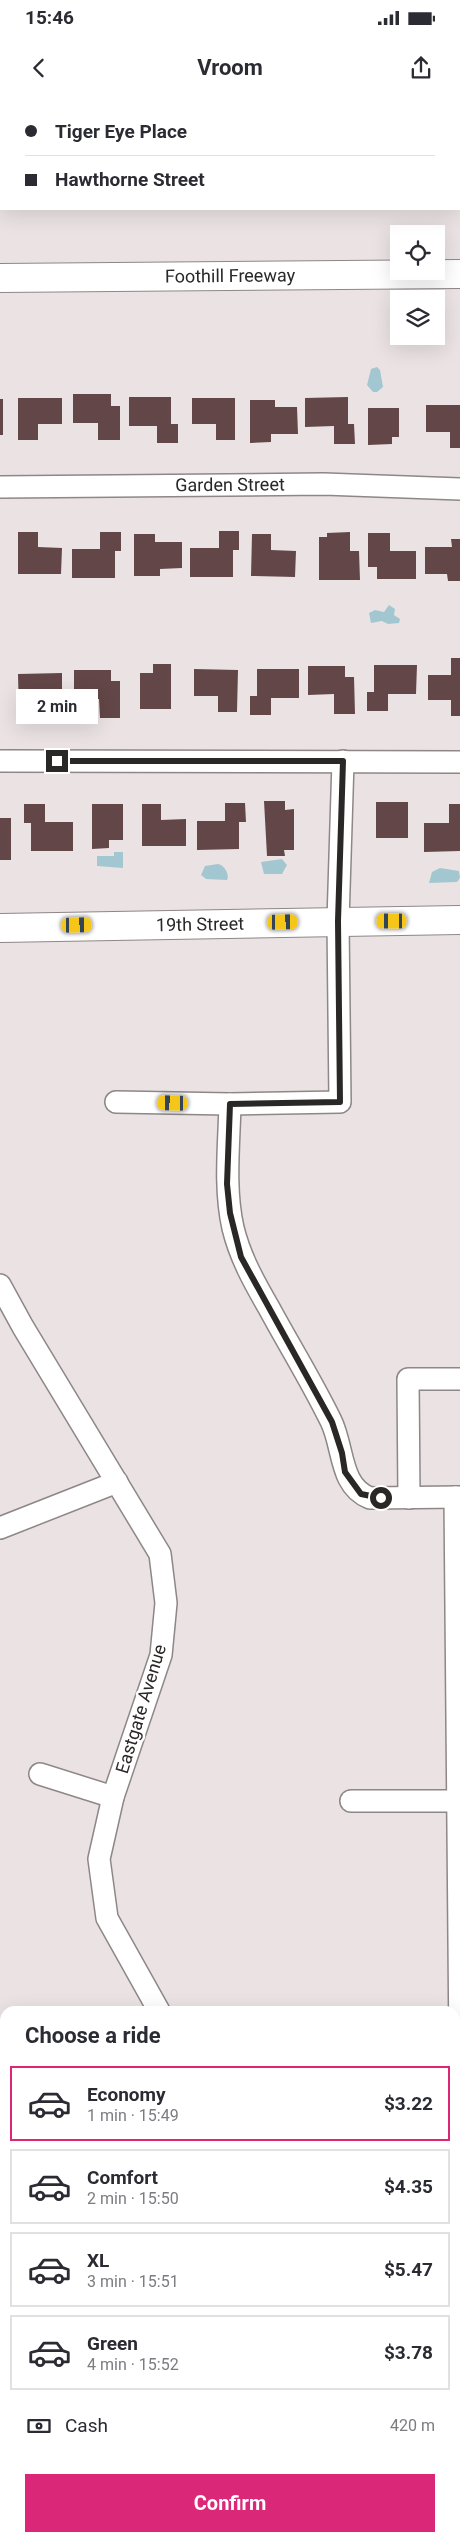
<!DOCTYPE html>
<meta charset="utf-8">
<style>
body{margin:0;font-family:Roboto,sans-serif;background:#f7f7f7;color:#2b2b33;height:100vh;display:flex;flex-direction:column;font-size:19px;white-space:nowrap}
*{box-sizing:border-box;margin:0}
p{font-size:16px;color:#7c7c81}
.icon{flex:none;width:28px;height:28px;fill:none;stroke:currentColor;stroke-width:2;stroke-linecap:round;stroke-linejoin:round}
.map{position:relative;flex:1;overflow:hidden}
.drawer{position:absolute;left:0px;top:1906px;width:460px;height:536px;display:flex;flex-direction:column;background:#fff;border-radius:15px 15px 0 0;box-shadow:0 5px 20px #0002}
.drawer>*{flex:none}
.guide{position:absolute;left:0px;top:0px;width:460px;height:110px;box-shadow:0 5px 20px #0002;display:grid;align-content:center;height:110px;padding:0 25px;background:#fff}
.buttons{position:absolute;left:390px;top:125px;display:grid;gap:10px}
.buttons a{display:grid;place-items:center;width:55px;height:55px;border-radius:0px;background:#fff;box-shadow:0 5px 20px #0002;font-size:25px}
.end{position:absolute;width:22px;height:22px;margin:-11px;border:6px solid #2a2727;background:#fff;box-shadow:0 0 0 2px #fff}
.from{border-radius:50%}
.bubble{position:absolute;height:35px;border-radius:0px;background:#fff;box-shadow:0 5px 20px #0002;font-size:16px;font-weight:700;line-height:35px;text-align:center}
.car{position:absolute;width:15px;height:30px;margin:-15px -8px;border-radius:6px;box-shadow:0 0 4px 1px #0007;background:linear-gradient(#f5c518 24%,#345 0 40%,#f5c518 0 76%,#345 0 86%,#f5c518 0)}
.guide b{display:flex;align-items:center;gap:18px;height:48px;font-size:19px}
.guide b+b{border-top:1px solid #e1e1e2}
.guide i{width:12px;height:12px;background:#2b2b33}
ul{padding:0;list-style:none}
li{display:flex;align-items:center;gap:15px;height:75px;margin:0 10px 8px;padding:0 15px;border:2px solid #e1e1e2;border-radius:0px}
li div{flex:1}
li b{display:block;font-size:19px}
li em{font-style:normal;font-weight:700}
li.current{border-color:#db2777}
li>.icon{width:45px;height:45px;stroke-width:1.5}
h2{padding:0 25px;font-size:22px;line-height:60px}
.pay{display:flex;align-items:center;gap:12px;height:55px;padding:0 25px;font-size:19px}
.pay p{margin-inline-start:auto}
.cta{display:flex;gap:10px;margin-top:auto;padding:10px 25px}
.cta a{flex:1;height:58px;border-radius:0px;background:#db2777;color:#fff;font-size:20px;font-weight:700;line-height:58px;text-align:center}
.status{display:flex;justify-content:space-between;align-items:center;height:35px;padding:0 25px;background:#fff;direction:ltr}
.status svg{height:14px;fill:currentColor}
header{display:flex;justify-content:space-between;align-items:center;height:65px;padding:0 25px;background:#fff;font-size:22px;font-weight:700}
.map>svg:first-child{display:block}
.water{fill:#a3c7d1}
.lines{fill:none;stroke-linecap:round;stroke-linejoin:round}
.stream{stroke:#a3c7d1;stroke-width:5.5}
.building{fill:#634647}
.minor-casing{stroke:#8e8787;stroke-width:24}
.major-casing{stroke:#8e8787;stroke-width:30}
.highway-casing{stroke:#8e8787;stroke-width:30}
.path{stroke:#817c7c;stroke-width:3;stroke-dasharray:1 4;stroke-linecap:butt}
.minor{stroke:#fff;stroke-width:21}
.major{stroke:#fff;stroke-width:28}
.highway{stroke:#fff;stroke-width:28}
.route{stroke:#2a2727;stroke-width:6}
.labels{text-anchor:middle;stroke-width:5;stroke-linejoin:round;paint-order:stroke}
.street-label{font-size:18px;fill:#2a2727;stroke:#fff}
</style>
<div class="status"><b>15:46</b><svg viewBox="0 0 49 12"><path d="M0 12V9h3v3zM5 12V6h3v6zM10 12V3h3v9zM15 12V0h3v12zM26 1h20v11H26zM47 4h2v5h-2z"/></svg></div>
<header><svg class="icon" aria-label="back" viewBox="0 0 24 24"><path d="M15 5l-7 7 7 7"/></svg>Vroom<svg class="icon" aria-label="share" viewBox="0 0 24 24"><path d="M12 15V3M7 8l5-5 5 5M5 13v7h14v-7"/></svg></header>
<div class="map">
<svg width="460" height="2442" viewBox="0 0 460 2442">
<rect width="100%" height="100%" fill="#ebe3e3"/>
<!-- water -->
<path class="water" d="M 377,267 L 380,270 L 383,287 L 377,292 L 373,292 L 367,285 L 371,269 Z
M 389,505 L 395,509 L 394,515 L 400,519 L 399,523 L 388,524 L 382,521 L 371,523 L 369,513 L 375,510 L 384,512 Z
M 114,752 L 123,752 L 123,768 L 97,766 L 97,756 L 114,756 Z
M 282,759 L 287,765 L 282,774 L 264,774 L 261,762 Z
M 218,764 C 224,765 230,774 227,780 L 206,779 L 201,775 L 205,766 Z
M 440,768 L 459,771 L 460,778 L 457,782 L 429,783 L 432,772 Z"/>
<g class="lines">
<!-- stream -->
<path class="stream" d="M 0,2016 L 5,2026
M 200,2438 L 202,2442"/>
</g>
<!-- building -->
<path class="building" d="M 73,294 L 111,294 L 111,306 L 120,306 L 120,340 L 98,340 L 98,323 L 73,323 Z
M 129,297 L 171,297 L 171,324 L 178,324 L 178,343 L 157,343 L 157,326 L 129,326 Z
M 348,297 L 348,324 L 354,324 L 355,344 L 334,344 L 334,326 L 305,327 L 305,298 Z
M 18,298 L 62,298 L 62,324 L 38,324 L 38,340 L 18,340 Z
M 192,298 L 235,298 L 235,340 L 216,340 L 216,324 L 192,324 Z
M 0,299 L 3,299 L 3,335 L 0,335 Z
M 250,300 L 275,300 L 275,307 L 297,307 L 298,334 L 271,334 L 271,342 L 250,343 Z
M 426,305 L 460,305 L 460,348 L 450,348 L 450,332 L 426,332 Z
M 368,308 L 399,308 L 399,337 L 392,337 L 392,344 L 368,345 Z
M 219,431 L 239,431 L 239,450 L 233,450 L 233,477 L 190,477 L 190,448 L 219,448 Z
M 18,432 L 38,432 L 38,447 L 62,448 L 61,474 L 18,474 Z
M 100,432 L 121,432 L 121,451 L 115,451 L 115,478 L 72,478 L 72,449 L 100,449 Z
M 350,432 L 350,451 L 359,451 L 360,480 L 319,480 L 319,437 L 327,437 L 327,433 Z
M 368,433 L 390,433 L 390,451 L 416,451 L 416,479 L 377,479 L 377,467 L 368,467 Z
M 134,434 L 155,434 L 155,442 L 182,442 L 182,468 L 160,469 L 160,476 L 134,476 Z
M 252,434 L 271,434 L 271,450 L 296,451 L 295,477 L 251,476 Z
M 451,439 L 460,439 L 460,481 L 448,481 L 447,474 L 425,474 L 425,447 L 452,447 Z
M 451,558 L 460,558 L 460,616 L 451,616 L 451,600 L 428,600 L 428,575 L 451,575 Z
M 153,564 L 171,564 L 171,609 L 140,609 L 140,573 L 153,573 Z
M 374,565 L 417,565 L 416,594 L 388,594 L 388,611 L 367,611 L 367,592 L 374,592 Z
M 308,566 L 345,566 L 345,577 L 354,577 L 355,614 L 334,614 L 334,594 L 308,595 Z
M 194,569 L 238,570 L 237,612 L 218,612 L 218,596 L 194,596 Z
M 257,569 L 299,569 L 299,598 L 271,598 L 271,615 L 250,615 L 250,596 L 257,596 Z
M 74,570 L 111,570 L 111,581 L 120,581 L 120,618 L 100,618 L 99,599 L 74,599 Z
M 62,573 L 62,600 L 38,600 L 38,615 L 19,616 L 18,574 Z
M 264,701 L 285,701 L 285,710 L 294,709 L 294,750 L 284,750 L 285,756 L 267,756 Z
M 376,702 L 408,702 L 408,738 L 376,738 Z
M 225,703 L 245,703 L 246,722 L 239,722 L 239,749 L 197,750 L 197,721 L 225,721 Z
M 24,704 L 45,704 L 45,722 L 73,722 L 73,751 L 31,751 L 31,723 L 24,723 Z
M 92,704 L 123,704 L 123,740 L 109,740 L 109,748 L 92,749 Z
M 142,704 L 161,704 L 161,720 L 186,719 L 186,746 L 142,746 Z
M 449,704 L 460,704 L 460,751 L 424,752 L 424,723 L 449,723 Z
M 0,718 L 11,718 L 11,760 L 0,760 Z
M 0,2224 L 5,2235 L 5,2255 L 0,2257 Z
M 5,2263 L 5,2310 L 0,2312 L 0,2265 Z
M 5,2320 L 5,2355 L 0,2343 L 0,2322 Z
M 44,2438 L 97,2438 L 98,2441 L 46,2442 Z"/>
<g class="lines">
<defs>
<g id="minor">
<path id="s1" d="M 0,387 L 324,384 L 460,389"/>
<path d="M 0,661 L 460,662"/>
<path d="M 116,1002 L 230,1004 L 340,1002 L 338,821 L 343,661"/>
<path d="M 230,1004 C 229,1045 224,1088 233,1128 C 240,1157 254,1182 269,1208 C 289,1245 312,1282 331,1321 C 344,1347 339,1386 370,1398 L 460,1397"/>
<path d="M 0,1185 L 23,1227 L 160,1454 L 166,1503 L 161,1555 L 113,1697 L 99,1759 L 107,1818 L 159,1911"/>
<path d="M 455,1397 L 460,1950"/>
<path d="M 409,1398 L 408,1279 L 460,1279"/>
<path d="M 0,1428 L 117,1382"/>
<path d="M 40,1674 L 113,1697"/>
<path d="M 351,1701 L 459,1701"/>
<path d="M 389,2438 L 391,2442"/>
</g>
<g id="major">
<path id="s2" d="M 0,828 L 460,820"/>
</g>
<g id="highway">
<path d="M 459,86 L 460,86"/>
<path d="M 0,88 L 1,88"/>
<path id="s3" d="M 0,178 L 460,174"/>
</g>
</defs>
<!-- minor casing -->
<use href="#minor" class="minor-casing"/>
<!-- major casing -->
<use href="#major" class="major-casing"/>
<!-- highway casing -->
<use href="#highway" class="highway-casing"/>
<!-- path -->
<path class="path" d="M 0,1980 L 5,1990
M 215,2438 L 217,2442"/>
<!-- minor -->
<use href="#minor" class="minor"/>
<!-- major -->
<use href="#major" class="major"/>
<!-- highway -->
<use href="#highway" class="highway"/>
</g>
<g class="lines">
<!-- route -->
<path class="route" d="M 57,661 L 343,661 L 338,821 L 340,1002 L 230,1004 L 227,1084 L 230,1113 L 241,1157 L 332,1322 L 342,1353 L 345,1372 L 361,1394 L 381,1398"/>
</g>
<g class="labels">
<!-- street labels -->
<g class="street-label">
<text dy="6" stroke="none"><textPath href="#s3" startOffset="230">Foothill Freeway</textPath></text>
<text dy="6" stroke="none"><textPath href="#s1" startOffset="230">Garden Street</textPath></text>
<text dy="6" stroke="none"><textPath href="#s2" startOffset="200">19th Street</textPath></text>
<text transform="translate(141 1609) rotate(-73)" y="6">Eastgate Avenue</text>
</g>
</g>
</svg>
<div class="buttons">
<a><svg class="icon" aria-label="locate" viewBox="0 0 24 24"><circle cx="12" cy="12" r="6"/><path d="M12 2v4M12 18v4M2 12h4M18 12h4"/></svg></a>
<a><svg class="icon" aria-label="layers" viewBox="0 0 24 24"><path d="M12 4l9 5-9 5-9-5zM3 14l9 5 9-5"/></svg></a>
</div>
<i class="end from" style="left:381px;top:1398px"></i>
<i class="end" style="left:57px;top:661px"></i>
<div class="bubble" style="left:16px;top:589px;width:82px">2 min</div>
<i class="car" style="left:392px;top:821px;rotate:270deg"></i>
<i class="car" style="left:283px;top:822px;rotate:89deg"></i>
<i class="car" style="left:77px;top:825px;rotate:89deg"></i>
<i class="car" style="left:173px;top:1003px;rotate:271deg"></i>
<div class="guide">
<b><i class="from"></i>Tiger Eye Place</b>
<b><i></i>Hawthorne Street</b>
</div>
<section class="drawer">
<h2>Choose a ride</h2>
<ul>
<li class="current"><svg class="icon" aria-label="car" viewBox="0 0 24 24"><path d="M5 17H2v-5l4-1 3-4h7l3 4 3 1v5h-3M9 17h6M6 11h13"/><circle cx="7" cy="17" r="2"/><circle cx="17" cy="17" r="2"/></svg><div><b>Economy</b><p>1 min · 15:49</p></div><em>$3.22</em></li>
<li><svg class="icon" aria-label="car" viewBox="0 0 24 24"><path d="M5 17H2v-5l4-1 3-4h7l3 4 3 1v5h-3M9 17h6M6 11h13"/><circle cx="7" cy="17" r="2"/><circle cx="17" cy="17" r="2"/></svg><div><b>Comfort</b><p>2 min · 15:50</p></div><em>$4.35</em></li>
<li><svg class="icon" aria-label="car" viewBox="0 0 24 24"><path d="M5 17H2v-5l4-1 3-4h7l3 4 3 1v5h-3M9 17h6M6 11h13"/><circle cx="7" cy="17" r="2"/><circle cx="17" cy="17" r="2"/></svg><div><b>XL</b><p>3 min · 15:51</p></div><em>$5.47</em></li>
<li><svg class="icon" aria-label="car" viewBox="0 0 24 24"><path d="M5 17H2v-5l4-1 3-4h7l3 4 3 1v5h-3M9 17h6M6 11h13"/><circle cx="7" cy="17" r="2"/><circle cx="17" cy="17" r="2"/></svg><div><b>Green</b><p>4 min · 15:52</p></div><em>$3.78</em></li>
</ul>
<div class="pay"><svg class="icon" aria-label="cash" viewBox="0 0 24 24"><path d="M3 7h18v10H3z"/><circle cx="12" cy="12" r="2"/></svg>Cash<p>420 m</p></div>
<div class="cta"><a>Confirm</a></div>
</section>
</div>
